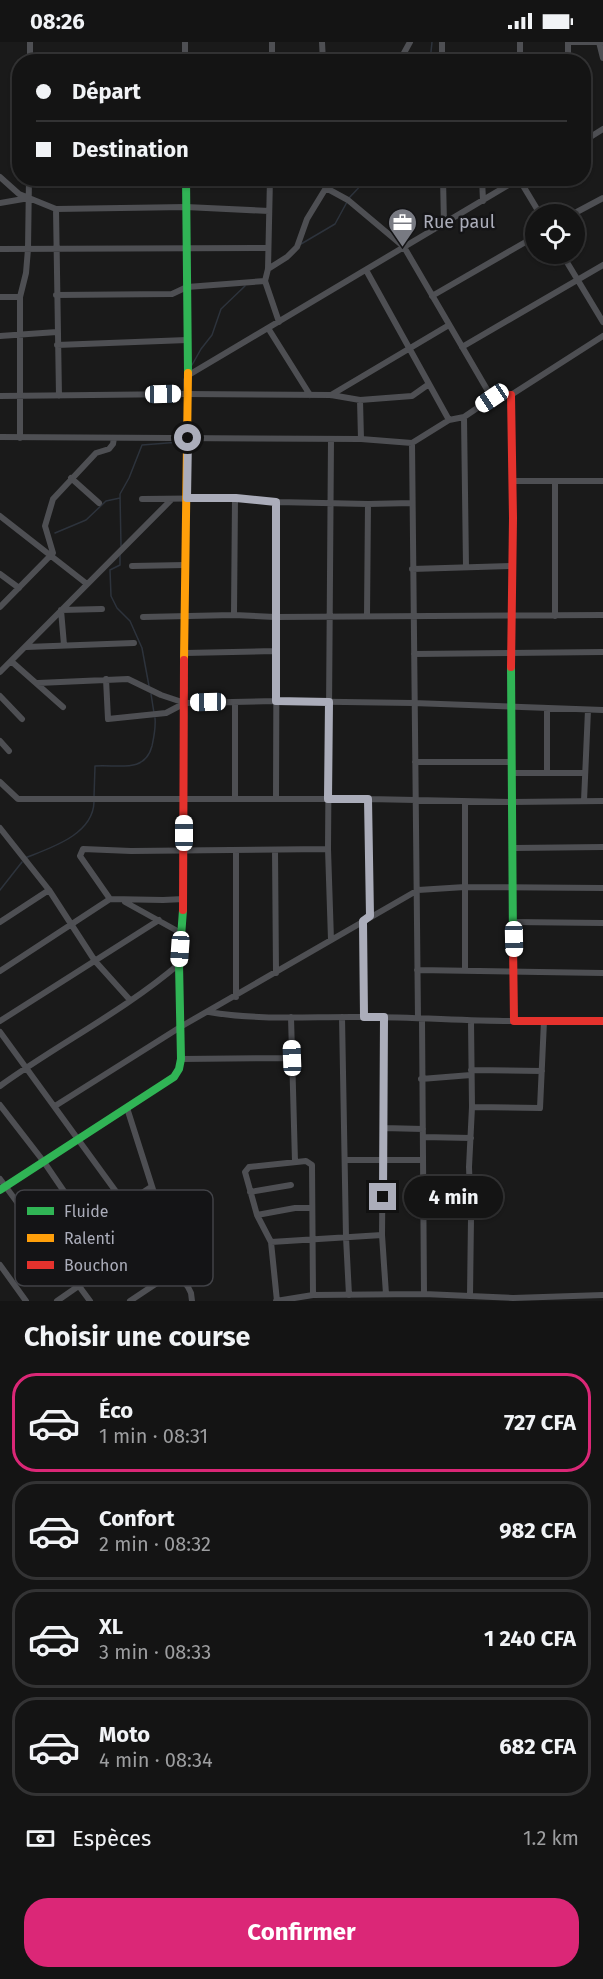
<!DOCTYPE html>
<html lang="fr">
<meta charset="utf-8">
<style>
body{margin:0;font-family:"Fira Sans",sans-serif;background:#1d1d1d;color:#f1f3f6;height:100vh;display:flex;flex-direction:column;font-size:22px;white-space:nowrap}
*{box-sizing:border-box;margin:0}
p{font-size:20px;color:#9d9ea0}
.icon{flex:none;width:33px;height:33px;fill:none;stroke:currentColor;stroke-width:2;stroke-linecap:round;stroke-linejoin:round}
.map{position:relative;height:1259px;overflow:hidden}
.sheet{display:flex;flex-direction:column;background:#141414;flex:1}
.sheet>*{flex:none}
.banner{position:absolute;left:12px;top:12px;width:579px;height:132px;border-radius:24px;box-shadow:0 2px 4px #0004,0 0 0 2px #333334;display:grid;align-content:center;height:132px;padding:0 24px;background:#141414}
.buttons{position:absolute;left:525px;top:162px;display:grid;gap:12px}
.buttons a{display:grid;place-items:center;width:60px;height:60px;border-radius:50%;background:#141414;box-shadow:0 2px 4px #0004,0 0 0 2px #333334;font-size:30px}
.end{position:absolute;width:27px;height:27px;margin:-14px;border:8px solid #abadba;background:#111;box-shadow:0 0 0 3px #111}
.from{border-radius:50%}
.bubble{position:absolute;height:42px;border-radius:21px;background:#141414;box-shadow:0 2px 4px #0004,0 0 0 2px #333334;font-size:20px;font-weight:700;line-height:42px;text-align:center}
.car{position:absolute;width:18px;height:36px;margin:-18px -9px;border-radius:8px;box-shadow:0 0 4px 2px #0007;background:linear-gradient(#fff 24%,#345 0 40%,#fff 0 76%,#345 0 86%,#fff 0)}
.banner b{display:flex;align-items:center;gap:21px;height:57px;font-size:22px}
.banner b+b{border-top:2px solid #333334}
.banner i{width:15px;height:15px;background:#f1f3f6}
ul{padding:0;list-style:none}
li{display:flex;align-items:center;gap:18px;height:99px;margin:0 12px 9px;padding:0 12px;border:3px solid #333334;border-radius:24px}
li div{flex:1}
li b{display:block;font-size:22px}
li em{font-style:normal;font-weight:700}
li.on{border-color:#db2777}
li>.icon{width:54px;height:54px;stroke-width:1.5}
h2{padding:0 24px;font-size:27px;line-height:72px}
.pay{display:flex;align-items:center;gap:15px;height:66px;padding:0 24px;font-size:22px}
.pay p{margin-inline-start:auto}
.action{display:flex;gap:12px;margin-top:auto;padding:12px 24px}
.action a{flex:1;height:69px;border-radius:24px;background:#db2777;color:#fff;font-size:24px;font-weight:700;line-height:69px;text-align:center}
.status{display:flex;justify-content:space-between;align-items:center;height:42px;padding:0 30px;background:#141414;direction:ltr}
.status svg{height:16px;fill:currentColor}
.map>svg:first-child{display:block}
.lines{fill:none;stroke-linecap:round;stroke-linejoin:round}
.stream{stroke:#2d333c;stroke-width:1.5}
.street{stroke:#4e4f53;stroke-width:6}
.fast{stroke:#30b455;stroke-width:8}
.slow{stroke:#ff9f0a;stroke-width:8}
.jam{stroke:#e5322d;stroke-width:8}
.route{stroke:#abadba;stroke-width:8}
.labels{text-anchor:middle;stroke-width:5;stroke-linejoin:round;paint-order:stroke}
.poi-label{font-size:18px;fill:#abadba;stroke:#141416;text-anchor:start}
.key{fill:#141416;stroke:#414247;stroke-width:1.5}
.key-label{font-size:16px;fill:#abadba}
</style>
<div class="status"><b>08:26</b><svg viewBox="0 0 49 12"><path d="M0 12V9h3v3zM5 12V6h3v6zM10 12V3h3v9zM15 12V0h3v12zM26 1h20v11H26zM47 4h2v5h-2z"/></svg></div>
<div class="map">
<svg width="603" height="1259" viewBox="0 0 603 1259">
<rect width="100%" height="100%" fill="#1a1a1a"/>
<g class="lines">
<!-- stream -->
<path class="stream" d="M 430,20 L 432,0
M 349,156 L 365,139 L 365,136
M 301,202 L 335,182 L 347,160
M 192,323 L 201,307 L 212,293 L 221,267 L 245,244
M 184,350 L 184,337
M 181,395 L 184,379
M 55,491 L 86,478 L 106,459 L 120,456
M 121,504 L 120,452 L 129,436 L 142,403 L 180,400
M 120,512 L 120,523 L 110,528 L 111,554 L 117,566 L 130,579 L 142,606 L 149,644
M 151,652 L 154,671
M 94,755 L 95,724 C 117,722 145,732 152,704 C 154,694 156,686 155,676
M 25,816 C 50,806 93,793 94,760
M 0,848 L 22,820"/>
<!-- street -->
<path class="street" d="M 185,0 L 185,20
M 322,0 L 323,20
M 568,0 L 603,0
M 599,0 L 603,16
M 30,20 L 30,0
M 272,20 L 272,0
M 399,20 L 410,0
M 442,20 L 442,0
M 520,20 L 520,0
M 568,20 L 568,0
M 584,99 L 603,87
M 0,135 L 19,152 L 56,167 L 186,165 L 269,169
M 270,136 L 268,227 L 265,239 L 279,280
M 326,136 L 326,146 L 348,158 L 404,205 L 492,356
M 443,136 L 444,182
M 482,136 L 483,159
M 519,137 L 540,172
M 0,161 L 29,156
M 56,167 L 59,354
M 573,172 L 603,156
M 0,207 L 268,206
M 562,212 L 603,280
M 268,227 L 287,215 L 297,205 L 307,177 L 332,136
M 366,228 L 449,378
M 56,253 L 172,252 L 187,245 L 265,239
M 432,254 L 536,194
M 0,255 L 20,255
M 268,286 L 310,353
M 0,294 L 57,290
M 57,303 L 187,298
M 462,305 L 603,223
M 187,334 L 520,136
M 331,353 L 449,283
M 0,354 L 184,352 L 331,353 L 360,358 L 412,354 L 429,342
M 360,358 L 361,397
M 464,375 L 466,525
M 0,395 L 361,397 L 412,401 L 449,378 L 464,375 L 492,356 L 511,353 L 603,294
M 20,396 L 20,255 L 26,231 L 28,207 L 29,136
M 331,397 L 328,807 L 331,898
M 412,401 L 418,976
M 71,436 L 99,461
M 512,439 L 603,439
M 142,457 L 235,456 L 277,460 L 368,462 L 412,461
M 0,474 L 87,542
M 132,524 L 185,523
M 412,527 L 512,524
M 0,532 L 19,546
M 0,565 L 53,511 L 45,484 L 53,457 L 96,411 L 109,407 L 113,402 L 114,396
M 234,573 L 235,456
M 367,574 L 368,462
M 555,574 L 555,439
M 143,575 L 234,573 L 275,575 L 603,573
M 64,603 L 61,568 L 102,567
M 26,605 L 134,601
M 185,611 L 275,609
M 414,612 L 603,610
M 11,619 L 63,665
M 0,630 L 172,457
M 106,637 L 108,677 L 166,671 L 185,661
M 38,641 L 128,637 L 161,653 L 185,661 L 276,659 L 413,661 L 603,668
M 0,654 L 22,677
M 547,667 L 547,730
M 0,699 L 9,709
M 415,720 L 512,720
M 512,731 L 585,731
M 0,740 L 18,757 L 368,757 L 511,760 L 603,759
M 235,757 L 235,660
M 276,757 L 277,460
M 368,757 L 370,874
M 584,759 L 588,668
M 0,786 L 49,848 L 95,919 L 130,958
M 513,806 L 603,805
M 236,808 L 236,955
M 275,808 L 276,931
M 110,857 L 80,814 L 83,807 L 131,809 L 328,807
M 125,860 L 181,891
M 363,879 L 364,975
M 0,880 L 49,848
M 513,880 L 603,881
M 417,928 L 603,931
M 0,929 L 110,857 L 163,858 L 184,857
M 465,929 L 465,760
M 209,970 C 261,979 314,974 366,975 C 416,975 465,979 514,979
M 291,975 L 295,1120
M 342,975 L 346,1195 L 349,1253
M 384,975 L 382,1193 L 386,1252
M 422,977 L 424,1252
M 0,979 L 159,878
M 0,990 L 149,1195 L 188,1245 L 191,1251 L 192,1259
M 181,1017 L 292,1016
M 471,1028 L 542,1029
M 421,1037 L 471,1033
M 0,1044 C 58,1002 124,969 179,922
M 0,1063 L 44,1120 L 89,1186
M 55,1064 L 182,984 L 418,848 L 465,845 L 603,846
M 472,1065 L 540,1066 L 544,979
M 127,1066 L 163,1179 L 181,1219 L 175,1229 L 130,1259
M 383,1086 L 423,1087
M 423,1095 L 471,1096
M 345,1118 L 423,1118
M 0,1137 L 90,1259
M 250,1150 L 291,1143
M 257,1173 L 295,1166 L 311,1166
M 271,1200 L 382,1193
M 54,1210 L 151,1145
M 0,1223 L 26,1259
M 470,1254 L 471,1176 L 469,1125 L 472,1065 L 471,979
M 57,1259 L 149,1195
M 276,1259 L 313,1253 L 424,1252 L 513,1256 L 603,1253
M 277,1259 L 271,1200 L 257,1173 L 245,1130 L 249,1125 L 306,1119 L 312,1123 L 313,1253"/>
<!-- fast -->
<path class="fast" d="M 186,136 L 188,331
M 511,625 L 513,901
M 0,1148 L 174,1035 L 179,1027 L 181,1017 L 179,922 L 183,868"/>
<!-- slow -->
<path class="slow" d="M 184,618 L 188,331"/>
<!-- jam -->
<path class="jam" d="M 511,353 L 513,476 L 511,625
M 183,868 L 184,618
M 513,901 L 514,979 L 603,979"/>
</g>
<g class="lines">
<!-- route -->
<path class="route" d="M 188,396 L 187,456 L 236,456 L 276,460 L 276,659 L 329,660 L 328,757 L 368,757 L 370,874 L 363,879 L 364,975 L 384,975 L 383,1155"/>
</g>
<!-- icons -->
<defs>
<symbol id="office-pin" viewBox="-11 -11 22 30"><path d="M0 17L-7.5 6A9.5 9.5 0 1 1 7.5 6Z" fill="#787a82" stroke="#141416"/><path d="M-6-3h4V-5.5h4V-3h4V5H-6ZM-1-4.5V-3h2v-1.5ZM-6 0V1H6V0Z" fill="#fff"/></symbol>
</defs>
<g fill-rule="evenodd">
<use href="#office-pin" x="386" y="164" width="33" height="45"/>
</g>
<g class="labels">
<!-- poi labels -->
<g class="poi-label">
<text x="423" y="186">Rue paul</text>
</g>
</g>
<!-- legend -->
<rect x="15" y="1148" width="198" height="96" rx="9" class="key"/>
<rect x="27" y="1165" width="27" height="8" fill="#30b455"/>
<rect x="27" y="1192" width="27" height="8" fill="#ff9f0a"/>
<rect x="27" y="1219" width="27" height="8" fill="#e5322d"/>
<g class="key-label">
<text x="64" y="1175">Fluide</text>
<text x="64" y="1202">Ralenti</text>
<text x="64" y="1229">Bouchon</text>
</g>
</svg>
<div class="buttons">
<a><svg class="icon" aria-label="locate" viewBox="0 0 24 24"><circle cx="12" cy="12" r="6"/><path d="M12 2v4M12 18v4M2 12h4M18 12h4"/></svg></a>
</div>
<i class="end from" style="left:188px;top:396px"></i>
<i class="end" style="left:383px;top:1155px"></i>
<div class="bubble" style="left:404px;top:1134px;width:99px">4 min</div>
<i class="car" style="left:163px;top:352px;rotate:89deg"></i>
<i class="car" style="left:492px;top:356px;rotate:236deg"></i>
<i class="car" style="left:208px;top:660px;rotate:269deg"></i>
<i class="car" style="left:184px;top:791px;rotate:0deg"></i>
<i class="car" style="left:514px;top:897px;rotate:179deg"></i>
<i class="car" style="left:180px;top:907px;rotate:184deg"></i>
<i class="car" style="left:292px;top:1016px;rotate:358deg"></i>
<div class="banner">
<b><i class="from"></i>Départ</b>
<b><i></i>Destination</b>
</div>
</div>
<section class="sheet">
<h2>Choisir une course</h2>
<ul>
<li class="on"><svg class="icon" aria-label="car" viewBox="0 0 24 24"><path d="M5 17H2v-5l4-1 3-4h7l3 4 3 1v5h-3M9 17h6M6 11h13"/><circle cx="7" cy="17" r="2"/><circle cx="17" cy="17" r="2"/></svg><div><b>Éco</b><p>1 min · 08:31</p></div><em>727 CFA</em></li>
<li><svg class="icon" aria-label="car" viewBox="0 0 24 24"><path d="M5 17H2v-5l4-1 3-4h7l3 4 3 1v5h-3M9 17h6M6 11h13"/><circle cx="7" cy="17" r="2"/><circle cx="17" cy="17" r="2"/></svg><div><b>Confort</b><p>2 min · 08:32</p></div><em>982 CFA</em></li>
<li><svg class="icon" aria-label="car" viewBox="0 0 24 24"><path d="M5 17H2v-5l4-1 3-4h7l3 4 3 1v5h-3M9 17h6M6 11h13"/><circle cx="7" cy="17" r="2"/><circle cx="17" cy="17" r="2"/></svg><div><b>XL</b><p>3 min · 08:33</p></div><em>1 240 CFA</em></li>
<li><svg class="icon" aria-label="car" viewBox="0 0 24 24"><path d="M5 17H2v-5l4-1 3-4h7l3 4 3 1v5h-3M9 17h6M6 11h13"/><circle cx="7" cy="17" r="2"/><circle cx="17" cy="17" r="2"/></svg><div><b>Moto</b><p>4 min · 08:34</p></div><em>682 CFA</em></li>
</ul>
<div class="pay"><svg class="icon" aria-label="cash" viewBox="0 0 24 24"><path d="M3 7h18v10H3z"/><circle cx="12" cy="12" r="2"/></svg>Espèces<p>1.2 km</p></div>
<div class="action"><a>Confirmer</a></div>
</section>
